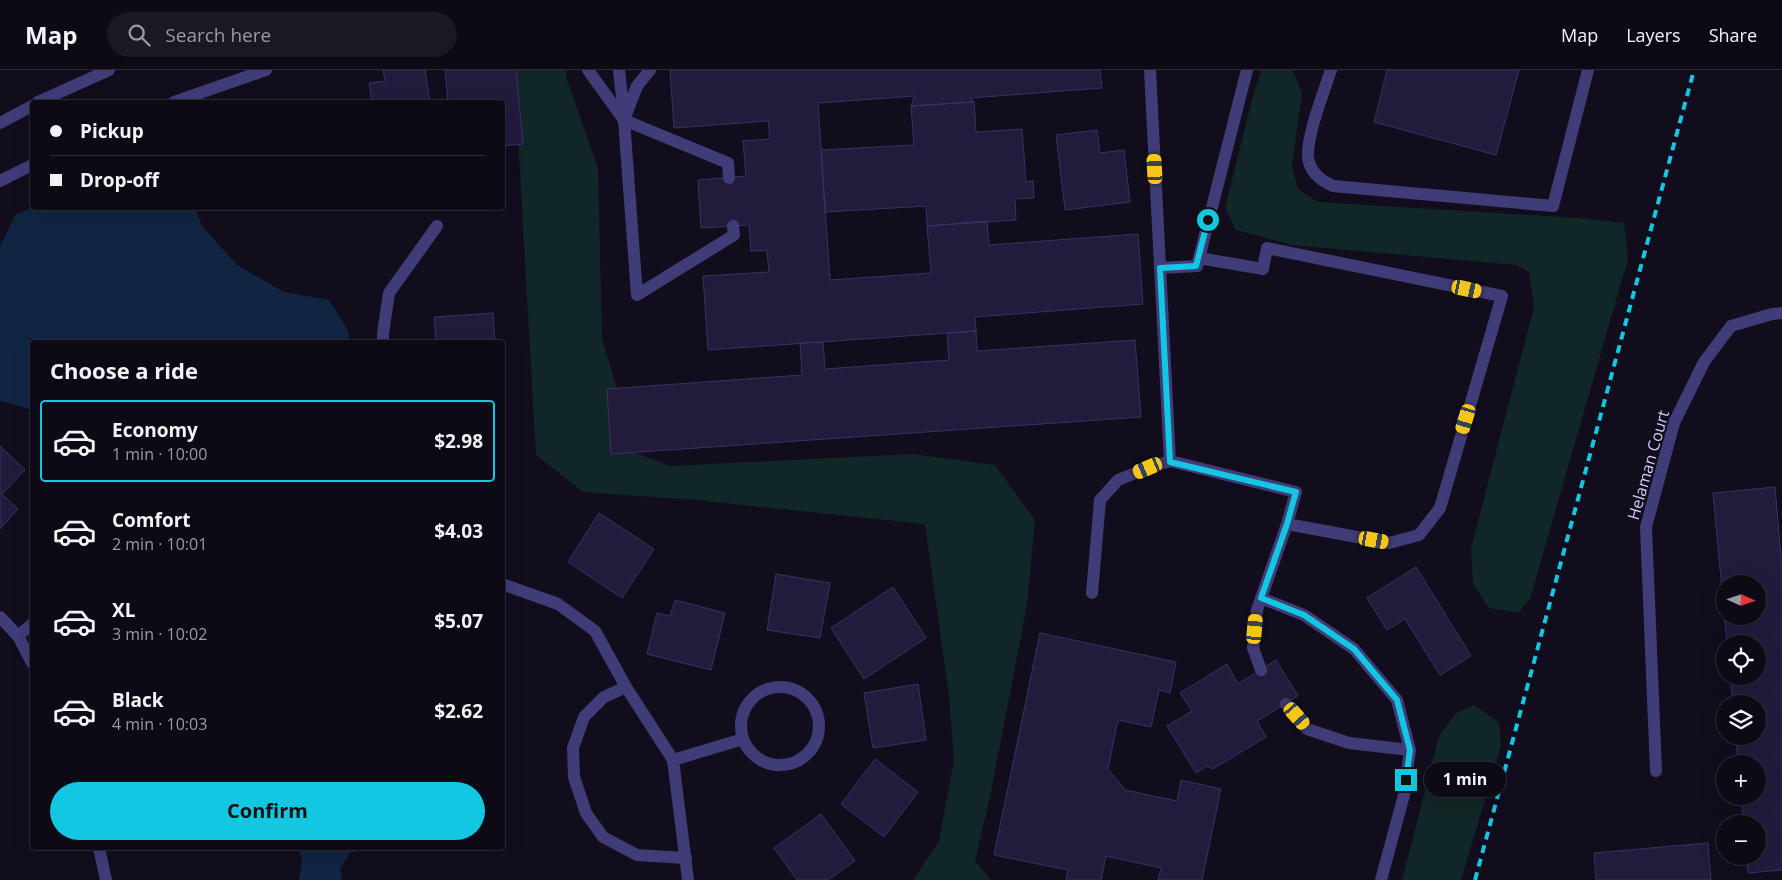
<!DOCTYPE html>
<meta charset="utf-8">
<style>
body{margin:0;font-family:"Open Sans",sans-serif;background:#1b1823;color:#f1f3f6;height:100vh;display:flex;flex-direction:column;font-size:19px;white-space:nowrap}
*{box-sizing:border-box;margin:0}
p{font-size:16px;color:#9a9aa1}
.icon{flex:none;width:28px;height:28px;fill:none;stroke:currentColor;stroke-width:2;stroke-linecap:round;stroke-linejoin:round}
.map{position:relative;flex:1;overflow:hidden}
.side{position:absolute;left:30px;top:270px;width:475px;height:510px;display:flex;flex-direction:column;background:#0d0a16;border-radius:5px;box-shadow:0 5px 20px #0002,0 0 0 1px #2d2b35}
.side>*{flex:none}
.banner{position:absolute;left:30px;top:30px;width:475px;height:110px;border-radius:5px;box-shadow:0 5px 20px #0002,0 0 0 1px #2d2b35;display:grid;align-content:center;height:110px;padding:0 20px;background:#0d0a16}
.needle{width:32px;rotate:93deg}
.tools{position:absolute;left:1716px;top:505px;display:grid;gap:10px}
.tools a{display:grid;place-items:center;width:50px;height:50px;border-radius:50%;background:#0d0a16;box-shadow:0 5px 20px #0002,0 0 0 1px #2d2b35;font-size:25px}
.end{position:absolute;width:22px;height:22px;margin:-11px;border:6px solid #13c7e2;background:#111;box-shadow:0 0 0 2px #111}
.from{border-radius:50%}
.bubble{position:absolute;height:35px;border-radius:18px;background:#0d0a16;box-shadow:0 5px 20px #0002,0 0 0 1px #2d2b35;font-size:16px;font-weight:700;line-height:35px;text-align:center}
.car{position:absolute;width:15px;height:30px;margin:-15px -8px;border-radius:6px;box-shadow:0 0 4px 1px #0007;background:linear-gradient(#f5c518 24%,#345 0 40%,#f5c518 0 76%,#345 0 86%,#f5c518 0)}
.banner b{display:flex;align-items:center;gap:18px;height:48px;font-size:19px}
.banner b+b{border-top:1px solid #2d2b35}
.banner i{width:12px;height:12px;background:#f1f3f6}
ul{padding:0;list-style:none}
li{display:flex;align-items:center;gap:15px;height:82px;margin:0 10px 8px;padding:0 10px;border:2px solid transparent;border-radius:5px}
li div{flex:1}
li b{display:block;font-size:19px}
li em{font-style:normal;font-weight:700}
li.selected{border-color:#13c7e2}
li>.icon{width:45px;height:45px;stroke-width:1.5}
h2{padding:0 20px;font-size:22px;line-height:60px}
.cta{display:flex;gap:10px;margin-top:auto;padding:10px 20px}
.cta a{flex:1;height:58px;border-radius:30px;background:#13c7e2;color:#111;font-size:20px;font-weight:700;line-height:58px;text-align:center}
header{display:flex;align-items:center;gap:30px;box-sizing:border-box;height:70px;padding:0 25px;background:#0d0a16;border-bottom:1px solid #2d2b35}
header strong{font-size:24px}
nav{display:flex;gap:28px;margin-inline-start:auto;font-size:18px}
.search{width:350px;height:45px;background:#1b1823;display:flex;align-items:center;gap:12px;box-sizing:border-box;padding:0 18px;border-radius:28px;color:#9a9aa1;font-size:19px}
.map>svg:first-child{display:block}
.green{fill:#112626}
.water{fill:#112442}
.building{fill:#231b3c;stroke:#3c2f66;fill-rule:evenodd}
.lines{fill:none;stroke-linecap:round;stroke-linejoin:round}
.service{stroke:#403c78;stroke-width:12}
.minor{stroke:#403c78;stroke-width:12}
.tertiary{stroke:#403c78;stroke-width:12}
.rail{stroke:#13c7e2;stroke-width:4;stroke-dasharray:8 6;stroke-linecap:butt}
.route{stroke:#13c7e2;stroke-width:6}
.labels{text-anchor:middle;stroke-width:4;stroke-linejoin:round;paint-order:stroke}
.street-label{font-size:16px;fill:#d4cefb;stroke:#110d1d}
</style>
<header>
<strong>Map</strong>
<div class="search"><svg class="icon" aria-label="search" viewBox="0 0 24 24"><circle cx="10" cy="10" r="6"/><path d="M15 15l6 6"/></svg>Search here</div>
<nav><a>Map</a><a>Layers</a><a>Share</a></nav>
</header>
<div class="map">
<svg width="1782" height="810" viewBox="0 0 1782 810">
<rect width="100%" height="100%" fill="#110d1d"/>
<!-- green -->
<path class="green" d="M 514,0 L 566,0 L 566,7 L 598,98 L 602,268 L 636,383 L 670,396 L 913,384 L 995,395 L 1035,450 L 1027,535 L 990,727 L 975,791 L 991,810 L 913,810 L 939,771 L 954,690 L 949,627 L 925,454 L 695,430 L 583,422 L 536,385 Z
M 1261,0 L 1293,0 L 1302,23 L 1292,95 L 1298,119 L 1318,132 L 1579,148 L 1624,153 L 1628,189 L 1530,529 L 1518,543 L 1489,538 L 1473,514 L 1471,478 L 1534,237 L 1529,202 L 1516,195 L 1291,175 L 1236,160 L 1225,138 L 1252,30 Z
M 1474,635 L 1499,652 L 1501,676 L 1461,810 L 1402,810 L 1439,666 L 1456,643 Z"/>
<!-- water -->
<path class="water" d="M 32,137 L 195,138 L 202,156 L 237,195 L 284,222 L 329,230 L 348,260 L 350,272 L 32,272 L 32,337 L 29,339 L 0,331 L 0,177 L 15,145 Z
M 298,778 L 368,778 L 350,783 L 340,799 L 342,810 L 299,810 L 302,789 Z"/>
<!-- building -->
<path class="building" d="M 383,0 L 425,0 L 430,32 L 372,32 L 369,13 L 385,11 Z
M 445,0 L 516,0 L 523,74 L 502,76 L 502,32 L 448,32 Z
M 670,0 L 1100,0 L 1102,18 L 970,28 L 974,32 L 911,36 L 915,26 L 818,33 L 830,210 L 931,203 L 927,156 L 987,151 L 989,175 L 1138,164 L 1143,234 L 975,247 L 976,261 L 708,280 L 703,206 L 769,202 L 767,180 L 751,181 L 749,155 L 701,158 L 698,110 L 746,106 L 743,71 L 770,69 L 768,51 L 674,58 Z
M 1387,0 L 1519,0 L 1496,85 L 1374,52 Z
M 974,32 L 976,62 L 1022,59 L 1026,112 L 1033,111 L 1034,128 L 1015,129 L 1016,150 L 927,156 L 926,136 L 825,142 L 821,80 L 914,75 L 911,36 Z
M 1097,60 L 1100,83 L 1124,80 L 1130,132 L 1065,140 L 1056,65 Z
M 493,243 L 495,272 L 436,272 L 434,247 Z
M 976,261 L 977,281 L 1135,270 L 1141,347 L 611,384 L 607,319 L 802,305 L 800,273 L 823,272 L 825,299 L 949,290 L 947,263 Z
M 0,376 L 25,400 L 2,424 L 18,439 L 0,459 Z
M 1775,417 L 1782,499 L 1782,800 L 1748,803 L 1746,786 L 1758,786 L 1758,754 L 1744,754 L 1741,726 L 1758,726 L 1758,694 L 1738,694 L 1736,666 L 1758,666 L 1758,634 L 1733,634 L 1730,606 L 1758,606 L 1758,574 L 1727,574 L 1713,423 ZM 1725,514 L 1758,514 L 1758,546 L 1725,546 Z
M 599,443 L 654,479 L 622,528 L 568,492 Z
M 1416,497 L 1471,586 L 1440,605 L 1405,549 L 1387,560 L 1367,528 Z
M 776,504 L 830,513 L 820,568 L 767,560 Z
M 893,517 L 926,568 L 864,609 L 831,558 Z
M 675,530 L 725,543 L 711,600 L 647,584 L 657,543 L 670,546 Z
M 1040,563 L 1176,592 L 1170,623 L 1159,620 L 1151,657 L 1118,650 L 1108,699 L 1125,720 L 1177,731 L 1181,710 L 1221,719 L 1202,810 L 1158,810 L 1161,798 L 1106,786 L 1101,810 L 1066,810 L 1068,800 L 994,785 Z
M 1276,590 L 1298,626 L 1257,651 L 1266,667 L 1213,699 L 1207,696 L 1196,703 L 1167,656 L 1192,641 L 1180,623 L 1227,594 L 1238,614 Z
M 918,614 L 926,670 L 873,678 L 864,623 Z
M 875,689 L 918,722 L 884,767 L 841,734 Z
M 821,744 L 855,791 L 828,810 L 797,810 L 774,778 Z
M 1708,773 L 1711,810 L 1596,810 L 1594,783 Z"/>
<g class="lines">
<!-- service -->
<path class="service" d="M 588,0 L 624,50
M 619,0 L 624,45
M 1331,0 C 1325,19 1303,74 1309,92 C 1312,104 1322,111 1333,116 L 1553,136 L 1588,0
M 174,32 L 266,0
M 624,50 L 637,16 L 650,0
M 729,108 L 728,93 L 624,50 L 637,225 L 734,165 L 733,156
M 0,111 L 32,95
M 1160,198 L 1197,196 L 1247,0
M 1170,391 L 1296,422 L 1287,454 L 1389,473 L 1419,465 L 1440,438 L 1502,226 L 1267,178 L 1263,199 L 1199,188
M 1092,523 L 1100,430 L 1118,410 L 1148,398 L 1170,391 L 1150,0
M 1261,528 L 1304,545 L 1354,579 L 1397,630 L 1410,680 L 1404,725 L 1381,810
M 1261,600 L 1253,578 L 1257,540 L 1287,454
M 1286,634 L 1307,659 L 1349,673 L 1410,680"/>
<!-- minor -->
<path class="minor" d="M 383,272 L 383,263 L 389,223 L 437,156
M 502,514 L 558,534 L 595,561 L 626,617 L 673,690 L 688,810
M 0,547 L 18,566 L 32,593
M 18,566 L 32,554
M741 656a39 39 0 1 1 78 0a39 39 0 1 1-78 0Z
M 626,617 L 604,627 L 584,647 L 573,678 L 574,707 L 586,743 L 603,767 L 637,785 L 686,788
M 673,690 L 743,669
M 1656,701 L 1646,457 L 1674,353 L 1704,292 L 1731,256 L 1772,244 L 1782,243
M 99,778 L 106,810"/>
<!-- tertiary -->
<path class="tertiary" d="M 38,32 L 109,0
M 0,53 L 32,36"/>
<!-- rail -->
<path class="rail" d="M 1475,810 L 1694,0"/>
</g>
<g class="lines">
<!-- route -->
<path class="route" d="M 1208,150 L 1196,196 L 1160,198 L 1170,392 L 1296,422 L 1287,454 L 1261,528 L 1304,545 L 1354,579 L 1397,630 L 1410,680 L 1406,710"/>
</g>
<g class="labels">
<!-- street labels -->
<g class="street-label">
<text transform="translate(1648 395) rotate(-74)" y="6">Helaman Court</text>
</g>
</g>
</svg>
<div class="tools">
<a><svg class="needle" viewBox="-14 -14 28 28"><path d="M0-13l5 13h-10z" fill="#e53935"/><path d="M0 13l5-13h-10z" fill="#9a9aa1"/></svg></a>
<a><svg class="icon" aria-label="locate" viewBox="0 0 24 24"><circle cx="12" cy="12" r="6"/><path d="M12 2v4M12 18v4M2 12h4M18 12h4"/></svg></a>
<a><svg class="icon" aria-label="layers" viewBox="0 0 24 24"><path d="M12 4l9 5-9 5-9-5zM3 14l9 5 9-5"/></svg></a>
<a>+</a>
<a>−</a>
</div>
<i class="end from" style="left:1208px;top:150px"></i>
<i class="end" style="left:1406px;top:710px"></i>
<div class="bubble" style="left:1424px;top:692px;width:82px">1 min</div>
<i class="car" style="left:1155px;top:99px;rotate:357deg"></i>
<i class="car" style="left:1467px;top:219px;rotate:102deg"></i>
<i class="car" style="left:1466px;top:349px;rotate:197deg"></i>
<i class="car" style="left:1148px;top:398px;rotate:247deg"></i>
<i class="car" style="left:1374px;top:470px;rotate:100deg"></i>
<i class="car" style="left:1255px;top:559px;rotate:5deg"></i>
<i class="car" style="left:1297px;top:646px;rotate:139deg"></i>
<div class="banner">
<b><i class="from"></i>Pickup</b>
<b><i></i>Drop-off</b>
</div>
<section class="side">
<h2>Choose a ride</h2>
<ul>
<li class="selected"><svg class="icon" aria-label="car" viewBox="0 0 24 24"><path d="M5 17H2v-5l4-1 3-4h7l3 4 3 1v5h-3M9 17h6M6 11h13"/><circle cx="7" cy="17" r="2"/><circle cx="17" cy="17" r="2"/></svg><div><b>Economy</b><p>1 min · 10:00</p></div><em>$2.98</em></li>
<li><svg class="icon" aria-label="car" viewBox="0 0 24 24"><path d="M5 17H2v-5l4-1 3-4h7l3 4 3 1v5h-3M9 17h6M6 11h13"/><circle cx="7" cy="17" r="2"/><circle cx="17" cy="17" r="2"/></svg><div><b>Comfort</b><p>2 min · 10:01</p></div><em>$4.03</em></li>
<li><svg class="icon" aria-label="car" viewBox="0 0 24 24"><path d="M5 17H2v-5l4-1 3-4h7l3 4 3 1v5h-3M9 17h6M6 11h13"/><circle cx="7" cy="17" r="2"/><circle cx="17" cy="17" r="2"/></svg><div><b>XL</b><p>3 min · 10:02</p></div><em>$5.07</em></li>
<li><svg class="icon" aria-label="car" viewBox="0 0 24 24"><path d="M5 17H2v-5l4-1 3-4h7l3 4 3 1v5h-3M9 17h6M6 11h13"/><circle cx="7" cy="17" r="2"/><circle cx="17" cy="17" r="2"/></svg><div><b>Black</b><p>4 min · 10:03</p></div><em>$2.62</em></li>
</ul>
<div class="cta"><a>Confirm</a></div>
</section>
</div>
